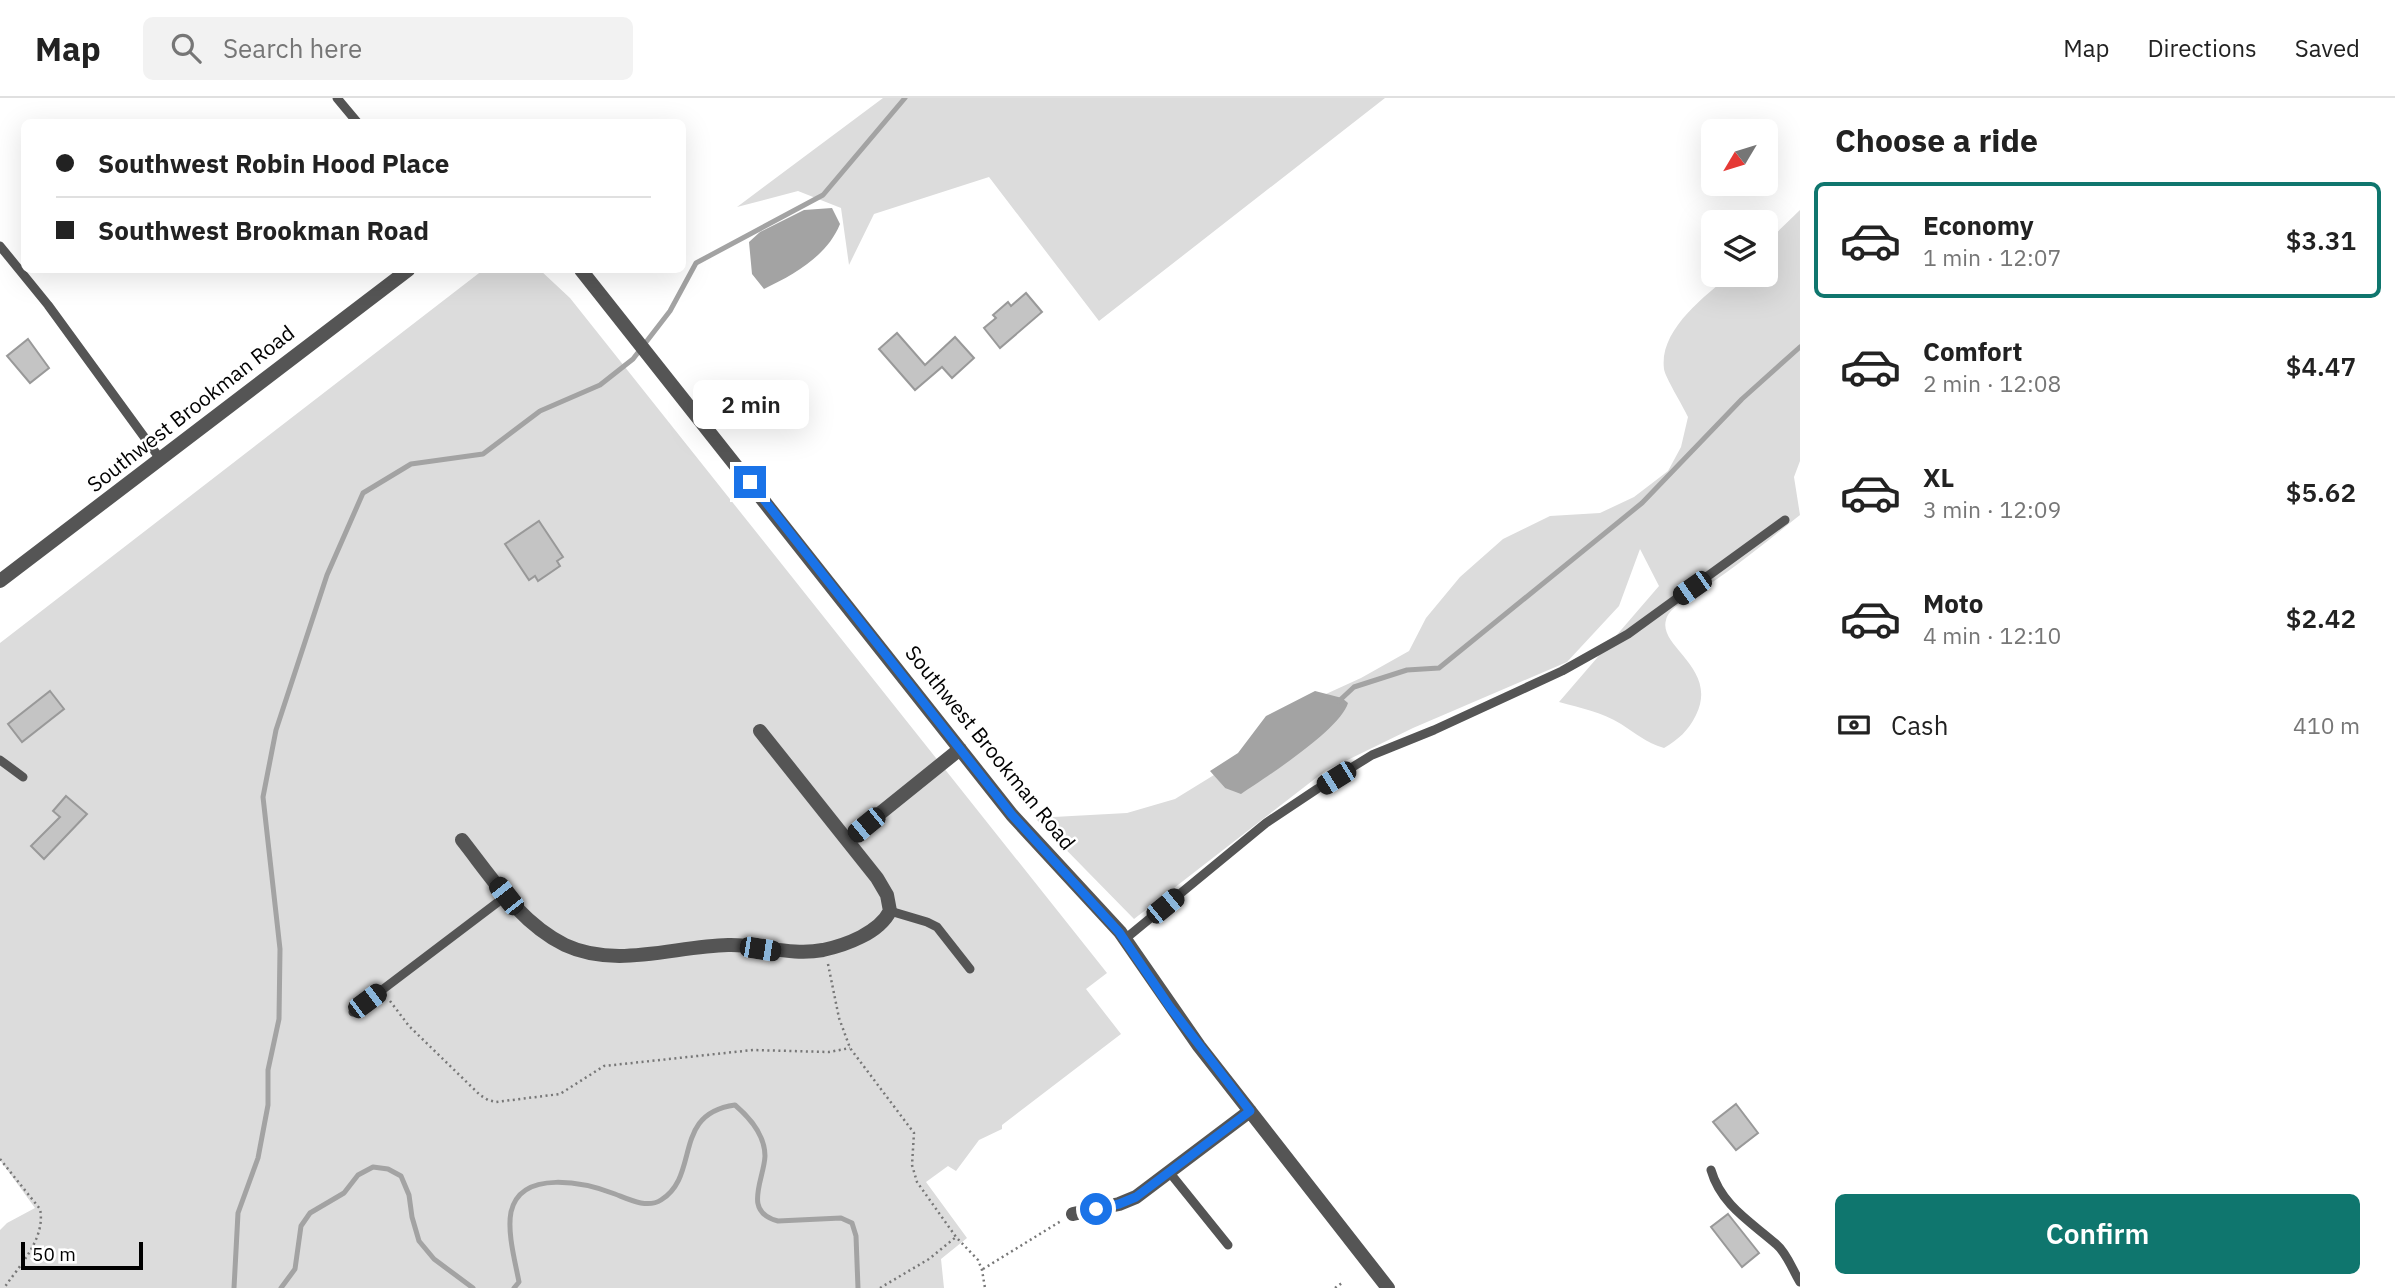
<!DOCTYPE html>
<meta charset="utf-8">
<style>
body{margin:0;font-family:"IBM Plex Sans",sans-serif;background:#f2f2f2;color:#222;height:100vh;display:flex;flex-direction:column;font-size:26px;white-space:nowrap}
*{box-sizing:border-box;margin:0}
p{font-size:23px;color:#767676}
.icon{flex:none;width:38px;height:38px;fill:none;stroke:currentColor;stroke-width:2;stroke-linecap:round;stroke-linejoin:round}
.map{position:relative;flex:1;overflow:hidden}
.drawer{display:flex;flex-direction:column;background:#fff;width:595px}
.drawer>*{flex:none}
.hud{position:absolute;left:21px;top:21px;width:665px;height:154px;border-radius:10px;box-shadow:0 7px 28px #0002;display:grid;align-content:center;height:154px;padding:0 35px;background:#fff}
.needle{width:46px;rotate:232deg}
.controls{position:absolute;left:1701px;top:21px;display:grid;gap:14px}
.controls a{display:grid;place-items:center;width:77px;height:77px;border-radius:10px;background:#fff;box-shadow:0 7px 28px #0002;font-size:35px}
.scale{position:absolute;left:21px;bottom:18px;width:122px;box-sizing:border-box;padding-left:7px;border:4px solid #000;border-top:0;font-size:19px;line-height:24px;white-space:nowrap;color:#000;-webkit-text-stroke:5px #fff;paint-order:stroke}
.end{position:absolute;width:32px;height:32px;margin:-16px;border:9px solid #1a73e8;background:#fff;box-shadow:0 0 0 4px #fff}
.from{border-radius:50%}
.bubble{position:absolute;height:49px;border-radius:10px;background:#fff;box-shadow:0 7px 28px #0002;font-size:23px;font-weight:600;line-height:49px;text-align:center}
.car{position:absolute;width:21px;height:42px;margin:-21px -10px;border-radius:9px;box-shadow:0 0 5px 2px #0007;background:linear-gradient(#222 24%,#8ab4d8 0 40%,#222 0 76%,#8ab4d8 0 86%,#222 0)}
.hud b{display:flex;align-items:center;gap:24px;height:66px;font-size:26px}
.hud b+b{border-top:2px solid #e0e0e0}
.hud i{width:18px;height:18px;background:#222}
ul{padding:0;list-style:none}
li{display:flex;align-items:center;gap:21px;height:116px;margin:0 14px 10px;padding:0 21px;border:4px solid transparent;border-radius:10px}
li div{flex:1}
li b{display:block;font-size:26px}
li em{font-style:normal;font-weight:600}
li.current{border-color:#0f766e}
li>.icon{width:63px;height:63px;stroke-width:1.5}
h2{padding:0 35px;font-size:32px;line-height:84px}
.pay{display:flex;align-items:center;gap:18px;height:77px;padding:0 35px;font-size:26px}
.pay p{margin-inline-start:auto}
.primary-button{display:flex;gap:14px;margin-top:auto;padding:14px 35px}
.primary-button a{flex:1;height:80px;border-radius:10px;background:#0f766e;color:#fff;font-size:28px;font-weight:600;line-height:80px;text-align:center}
header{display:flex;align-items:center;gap:42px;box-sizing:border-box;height:98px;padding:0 35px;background:#fff;border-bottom:2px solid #e0e0e0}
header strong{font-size:33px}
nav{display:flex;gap:38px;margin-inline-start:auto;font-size:24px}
.search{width:490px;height:63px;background:#f2f2f2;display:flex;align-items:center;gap:18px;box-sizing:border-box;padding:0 24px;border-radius:10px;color:#767676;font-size:26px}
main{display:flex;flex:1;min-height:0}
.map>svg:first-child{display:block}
.green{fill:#dcdcdc}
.water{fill:#a3a3a3}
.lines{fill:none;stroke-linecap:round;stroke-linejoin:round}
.stream{stroke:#a3a3a3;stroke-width:5}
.building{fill:#c4c4c4;stroke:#999;stroke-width:2}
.path{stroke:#777;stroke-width:2.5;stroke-dasharray:2 3.5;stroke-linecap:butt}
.lane{stroke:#555;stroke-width:9}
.street{stroke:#555;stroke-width:14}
.route{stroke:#1a73e8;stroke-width:9}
.labels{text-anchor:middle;stroke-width:5;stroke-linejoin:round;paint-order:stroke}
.street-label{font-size:21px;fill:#000;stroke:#fff}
</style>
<header>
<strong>Map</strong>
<div class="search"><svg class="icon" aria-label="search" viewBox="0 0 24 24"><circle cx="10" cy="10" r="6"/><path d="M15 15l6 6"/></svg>Search here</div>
<nav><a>Map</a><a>Directions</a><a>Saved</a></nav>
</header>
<main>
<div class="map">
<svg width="1800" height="1190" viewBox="0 0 1800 1190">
<rect width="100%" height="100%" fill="#fff"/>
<!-- green -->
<path class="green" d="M 883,0 L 1385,0 L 1099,223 L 989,79 L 874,116 L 849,167 L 841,110 L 798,93 L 737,109 Z
M 1800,112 L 1800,363 L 1794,379 L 1800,417 C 1765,445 1731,473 1693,497 C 1684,504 1669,510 1666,522 C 1658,549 1719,570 1696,617 C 1688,633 1679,641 1664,650 C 1645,644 1637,636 1621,626 C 1601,614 1581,610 1559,604 L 1659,488 L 1640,451 L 1619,508 L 1567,564 L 1413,630 L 1325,673 L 1134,821 L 1035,720 L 1127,715 L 1175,701 L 1214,677 L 1225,690 L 1315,601 L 1361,580 L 1409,553 L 1426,520 L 1460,479 L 1503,441 L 1550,418 L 1600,415 L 1634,399 L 1668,373 L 1681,349 L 1688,319 C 1683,308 1665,279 1664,271 C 1659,232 1704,199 1730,177 L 1766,177 L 1766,145 Z
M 483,172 L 540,172 L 570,200 L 1107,875 L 1086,891 L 1121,936 L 1002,1027 L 1002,1031 L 979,1042 L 956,1073 L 948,1068 L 926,1084 L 967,1140 L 941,1161 L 944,1190 L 0,1190 L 0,1132 L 7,1125 L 35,1110 L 0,1062 L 0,545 Z"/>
<!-- water -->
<path class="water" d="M 832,110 L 840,126 C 827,158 795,176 764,191 L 752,176 L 749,144 L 760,134 L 804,112 Z
M 1315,593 L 1342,600 L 1348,605 C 1340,632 1266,679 1241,696 L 1225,690 L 1210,673 L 1238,655 L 1266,618 Z"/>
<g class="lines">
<!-- stream -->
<path class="stream" d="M 1339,603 L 1354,589 L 1407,572 L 1439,570 L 1642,405 L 1742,301 L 1800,249
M 234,1190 L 238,1115 L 258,1060 L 268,1007 L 268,972 L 279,921 L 280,851 L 263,699 L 276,632 L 327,477 L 363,395 L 411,366 L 483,356 L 540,313 L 600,287 L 633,261 L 670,213 L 696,165 L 823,97 L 905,0
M 281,1190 L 295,1171 L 301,1128 L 310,1115 L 344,1095 L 358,1077 L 373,1069 L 388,1071 L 401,1078 L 409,1097 L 412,1119 L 419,1143 L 434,1161 L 473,1190
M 514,1190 L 519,1184 C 515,1163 507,1134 511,1114 C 521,1070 586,1085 615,1096 C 628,1101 647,1111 661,1102 C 701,1077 671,1016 735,1007 C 749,1019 765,1037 765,1058 C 764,1082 742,1114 778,1123 L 841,1120 L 852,1125 L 856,1138 L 858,1190"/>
</g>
<!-- building -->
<path class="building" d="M 1026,195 L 1042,214 L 1000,250 L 984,230 L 996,220 L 993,217 L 1008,204 L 1011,208 Z
M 897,235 L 925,267 L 955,239 L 974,260 L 952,280 L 942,269 L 915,292 L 879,251 Z
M 28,241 L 49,270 L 30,285 L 7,258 Z
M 539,423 L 563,459 L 557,463 L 560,468 L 538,483 L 535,478 L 529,482 L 505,446 Z
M 50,593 L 64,611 L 22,644 L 8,626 Z
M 66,698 L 87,716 L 44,761 L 31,748 L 60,719 L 53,713 Z
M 1736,1006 L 1758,1035 L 1736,1052 L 1713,1024 Z
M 1728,1116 L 1759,1155 L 1742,1169 L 1711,1129 Z"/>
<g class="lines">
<!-- path -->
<path class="path" d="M 828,866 L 839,920 L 850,950 L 914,1035 L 912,1067 L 917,1084 L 956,1139 L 978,1162 L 982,1172 L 985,1190
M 390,903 L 409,928 L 480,997 L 488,1002 L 496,1004 L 560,996 L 604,968 L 753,952 L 829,954 L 850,950
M 0,1061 L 40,1111 C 46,1140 20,1167 4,1190
M 983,1171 L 1061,1123
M 880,1190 L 929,1161 L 956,1139
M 1335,1190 L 1342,1185"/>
<!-- lane -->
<path class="lane" d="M 337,0 L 357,24
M 0,148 L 48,207 L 161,362
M 0,662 L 23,679
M 890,813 L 927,824 L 937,829 L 970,871
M 1125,841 L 1266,725 L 1317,691 L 1372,657 L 1434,632 L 1562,573 L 1628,536 L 1785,422
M 353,914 L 506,798
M 1711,1072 C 1721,1107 1751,1124 1776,1146 C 1787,1155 1793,1173 1800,1184
M 1170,1075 L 1228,1147"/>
<!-- street -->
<path class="street" d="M 581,172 L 1012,717 L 1120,834 L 1199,948 L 1388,1190
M 0,483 L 408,172
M 462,742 C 492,780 520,825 565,847 C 616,871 675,848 728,847 C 760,846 790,858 823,852 C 846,847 879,835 890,813 L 887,797 L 877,780 L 760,633
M 847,742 L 960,651
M 1073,1116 L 1119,1106 L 1136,1099 L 1250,1013"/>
</g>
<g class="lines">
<!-- route -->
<path class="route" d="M 750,384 L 1012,717 L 1119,834 L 1170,909 L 1250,1013 L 1136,1099 L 1119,1106 L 1096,1111"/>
</g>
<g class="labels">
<!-- street labels -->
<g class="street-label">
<text transform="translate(191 311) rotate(-38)" y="7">Southwest Brookman Road</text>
<text transform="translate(990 650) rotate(51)" y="7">Southwest Brookman Road</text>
</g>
</g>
</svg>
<div class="controls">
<a><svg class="needle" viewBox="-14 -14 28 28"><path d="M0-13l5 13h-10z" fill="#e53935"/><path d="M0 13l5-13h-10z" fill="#767676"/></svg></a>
<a><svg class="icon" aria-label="layers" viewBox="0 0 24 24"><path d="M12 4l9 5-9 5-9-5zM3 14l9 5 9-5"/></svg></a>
</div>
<div class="scale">50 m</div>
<i class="end from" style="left:1096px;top:1111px"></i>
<i class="end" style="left:750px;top:384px"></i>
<div class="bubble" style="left:693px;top:282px;width:116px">2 min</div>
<i class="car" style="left:1692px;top:490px;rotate:235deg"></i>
<i class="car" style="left:1336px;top:680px;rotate:238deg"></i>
<i class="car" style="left:866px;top:727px;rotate:231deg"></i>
<i class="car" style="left:506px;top:798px;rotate:322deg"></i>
<i class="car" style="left:1165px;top:808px;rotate:51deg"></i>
<i class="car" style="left:760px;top:851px;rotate:99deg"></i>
<i class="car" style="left:367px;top:903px;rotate:53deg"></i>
<div class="hud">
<b><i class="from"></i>Southwest Robin Hood Place</b>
<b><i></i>Southwest Brookman Road</b>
</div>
</div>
<section class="drawer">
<h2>Choose a ride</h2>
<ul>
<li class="current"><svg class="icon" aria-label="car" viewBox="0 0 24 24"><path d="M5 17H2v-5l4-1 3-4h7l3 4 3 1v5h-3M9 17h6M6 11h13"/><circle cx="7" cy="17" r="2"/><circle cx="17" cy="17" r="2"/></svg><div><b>Economy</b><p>1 min · 12:07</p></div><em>$3.31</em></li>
<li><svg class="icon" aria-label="car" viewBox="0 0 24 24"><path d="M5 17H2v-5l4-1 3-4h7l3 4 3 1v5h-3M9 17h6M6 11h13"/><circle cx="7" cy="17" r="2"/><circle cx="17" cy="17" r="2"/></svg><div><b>Comfort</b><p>2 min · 12:08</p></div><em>$4.47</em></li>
<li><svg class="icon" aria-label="car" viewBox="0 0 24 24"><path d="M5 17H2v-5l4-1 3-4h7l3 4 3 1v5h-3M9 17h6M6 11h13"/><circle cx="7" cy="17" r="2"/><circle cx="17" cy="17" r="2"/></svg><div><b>XL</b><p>3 min · 12:09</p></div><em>$5.62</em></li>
<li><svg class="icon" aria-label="car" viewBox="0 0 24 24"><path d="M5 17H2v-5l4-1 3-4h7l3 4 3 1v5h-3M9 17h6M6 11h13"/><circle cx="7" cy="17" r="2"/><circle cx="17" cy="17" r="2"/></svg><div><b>Moto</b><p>4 min · 12:10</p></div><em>$2.42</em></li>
</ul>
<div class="pay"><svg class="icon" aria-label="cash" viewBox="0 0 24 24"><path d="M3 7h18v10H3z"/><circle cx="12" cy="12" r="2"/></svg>Cash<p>410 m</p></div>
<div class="primary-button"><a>Confirm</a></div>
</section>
</main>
